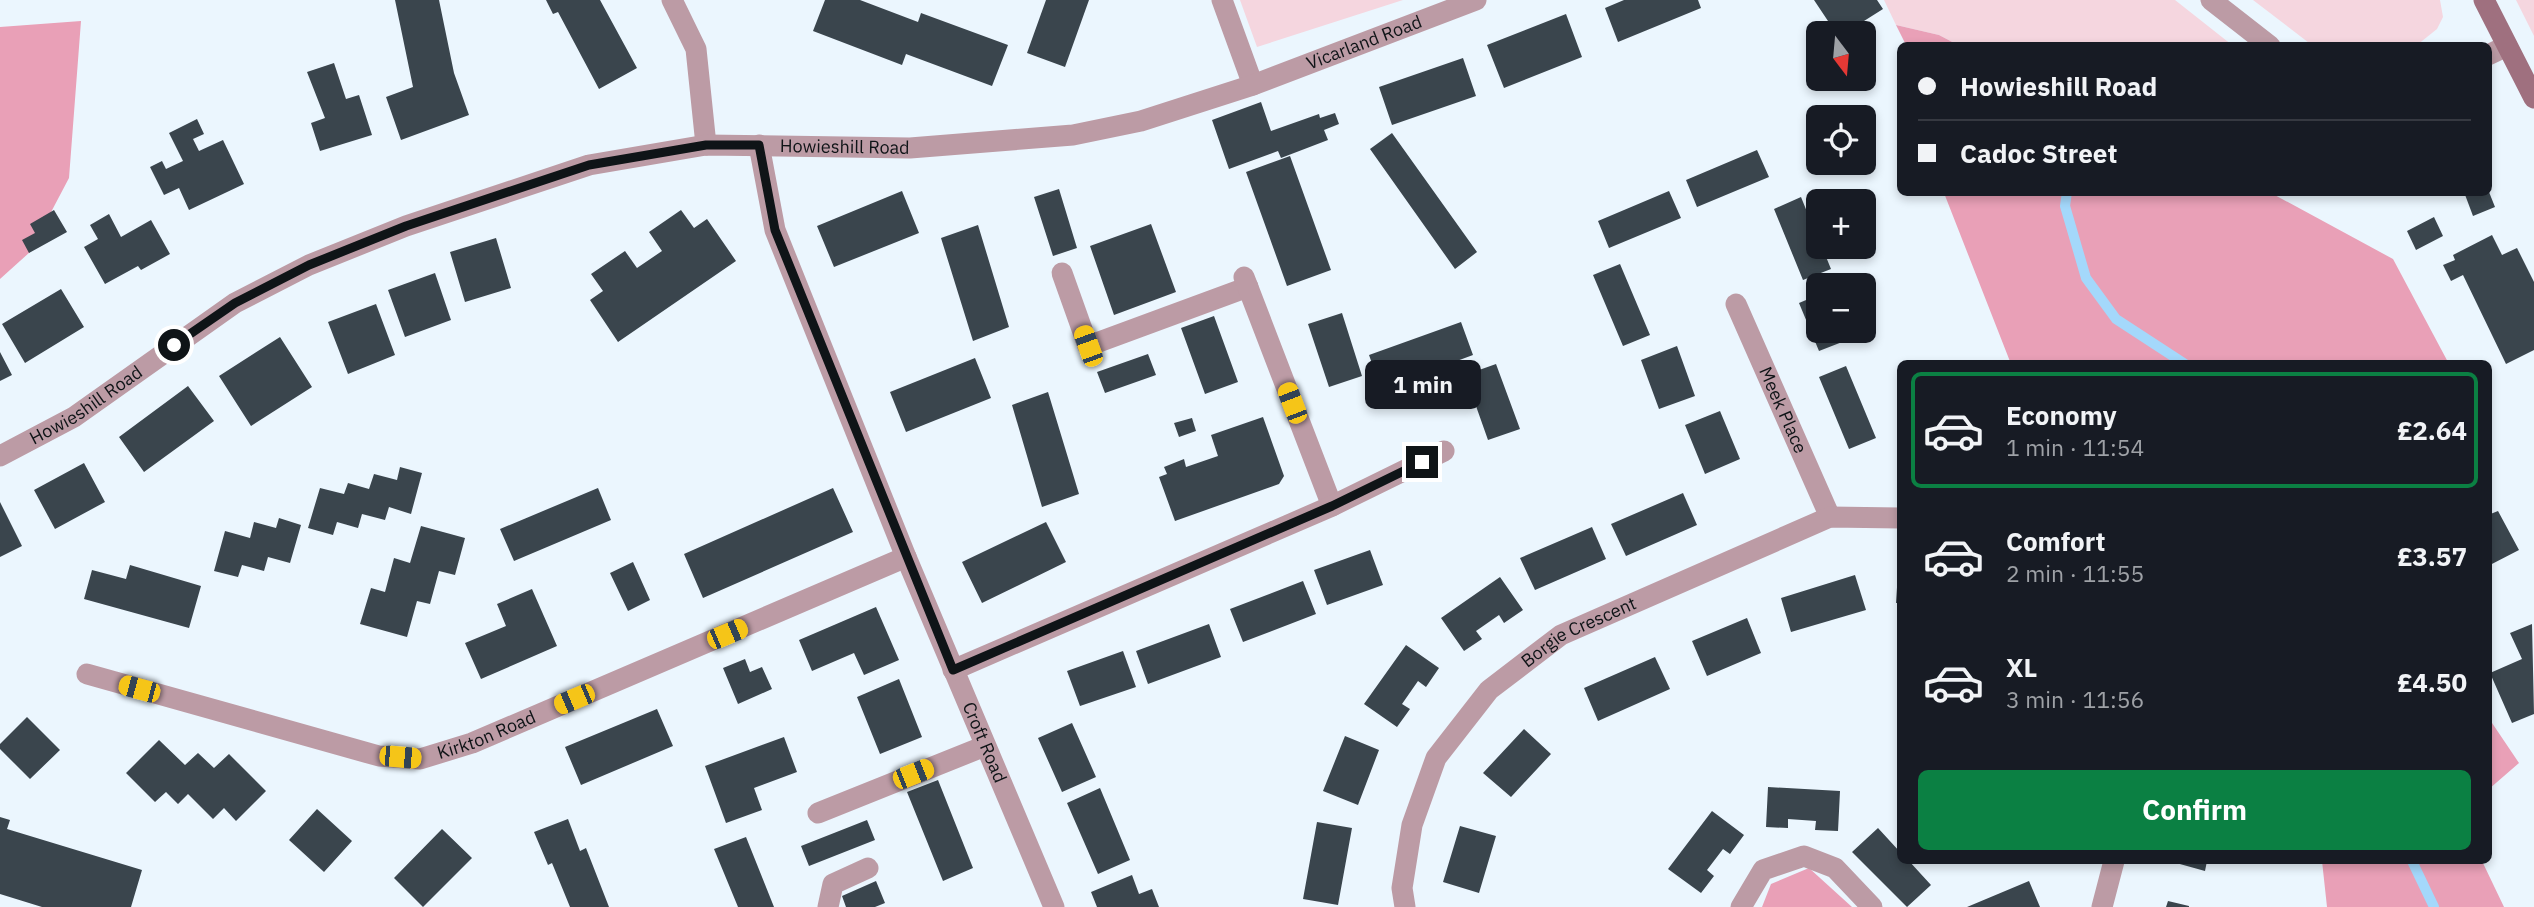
<!DOCTYPE html>
<meta charset="utf-8">
<style>
body{margin:0;font-family:"IBM Plex Sans",sans-serif;background:#242831;color:#f1f3f6;height:100vh;display:flex;flex-direction:column;font-size:26px;white-space:nowrap}
*{box-sizing:border-box;margin:0}
p{font-size:23px;color:#9ea1a6}
.icon{flex:none;width:38px;height:38px;fill:none;stroke:currentColor;stroke-width:2;stroke-linecap:round;stroke-linejoin:round}
.map{position:relative;flex:1;overflow:hidden}
.panel{position:absolute;left:1897px;top:360px;width:595px;height:504px;display:flex;flex-direction:column;background:#171b24;border-radius:10px;box-shadow:0 4px 10px #0003}
.panel>*{flex:none}
.guide{position:absolute;left:1897px;top:42px;width:595px;height:154px;border-radius:10px;box-shadow:0 4px 10px #0003;display:grid;align-content:center;height:154px;padding:0 21px;background:#171b24}
.needle{width:46px;rotate:164deg}
.buttons{position:absolute;left:1806px;top:21px;display:grid;gap:14px}
.buttons a{display:grid;place-items:center;width:70px;height:70px;border-radius:10px;background:#171b24;box-shadow:0 4px 10px #0003;font-size:35px}
.end{position:absolute;width:32px;height:32px;margin:-16px;border:9px solid #0f1417;background:#fff;box-shadow:0 0 0 4px #fff}
.from{border-radius:50%}
.bubble{position:absolute;height:49px;border-radius:10px;background:#171b24;box-shadow:0 4px 10px #0003;font-size:23px;font-weight:800;line-height:49px;text-align:center}
.car{position:absolute;width:21px;height:42px;margin:-21px -10px;border-radius:9px;box-shadow:0 0 5px 2px #0007;background:linear-gradient(#f5c518 24%,#345 0 40%,#f5c518 0 76%,#345 0 86%,#f5c518 0)}
.guide b{display:flex;align-items:center;gap:24px;height:66px;font-size:26px}
.guide b+b{border-top:2px solid #363941}
.guide i{width:18px;height:18px;background:#f1f3f6}
ul{padding:12px 0 0;list-style:none}
li{display:flex;align-items:center;gap:21px;height:116px;margin:0 14px 10px;padding:0 7px;border:4px solid transparent;border-radius:10px}
li div{flex:1}
li b{display:block;font-size:26px}
li em{font-style:normal;font-weight:800}
li.active{border-color:#0b8043}
li>.icon{width:63px;height:63px;stroke-width:1.5}
.primary-button{display:flex;gap:14px;margin-top:auto;padding:14px 21px}
.primary-button a{flex:1;height:80px;border-radius:10px;background:#0b8043;color:#fff;font-size:28px;font-weight:800;line-height:80px;text-align:center}
.map>svg:first-child{display:block}
.green{fill:#f5d6df}
.forest{fill:#e9a0b7}
.lines{fill:none;stroke-linecap:round;stroke-linejoin:round}
.stream{stroke:#a4d8fb;stroke-width:10}
.building{fill:#3a454d}
.street{stroke:#bc9ba5;stroke-width:21}
.secondary{stroke:#9f707f;stroke-width:21}
.route{stroke:#0f1417;stroke-width:9}
.labels{text-anchor:middle;stroke-width:7;stroke-linejoin:round;paint-order:stroke}
.street-label{font-size:18px;fill:#0f1417;stroke:#fff}
</style>
<div class="map">
<svg width="2534" height="907" viewBox="0 0 2534 907">
<rect width="100%" height="100%" fill="#ebf6fe"/>
<!-- green -->
<path class="green" d="M 1240,0 L 1403,0 L 1257,47 Z
M 1884,0 L 2175,0 L 2232,45 L 1958,45 L 1939,35 L 1896,25 Z
M 2253,0 L 2440,0 L 2443,17 L 2437,29 L 2417,45 L 2313,46 Z
M 2516,0 L 2534,0 L 2534,36 Z"/>
<!-- forest -->
<path class="forest" d="M 81,21 L 69,178 L 30,252 L 0,279 L 0,27 Z
M 1896,25 L 1939,35 L 1958,45 L 1906,45 Z
M 1944,193 L 2271,193 L 2393,259 L 2449,364 L 2011,364 Z
M 2488,717 L 2519,763 L 2489,789 L 2488,789 Z
M 2322,861 L 2482,861 L 2504,907 L 2327,907 Z
M 1809,868 L 1852,907 L 1762,907 L 1771,884 Z"/>
<g class="lines">
<!-- stream -->
<path class="stream" d="M 2067,192 L 2065,206 L 2086,278 L 2116,319 L 2185,364
M 2412,861 L 2434,907"/>
</g>
<!-- building -->
<path class="building" d="M 395,0 L 439,0 L 454,73 L 469,115 L 401,140 L 386,97 L 413,87 Z
M 546,0 L 600,0 L 637,68 L 599,89 L 558,12 L 553,14 Z
M 825,0 L 860,0 L 918,22 L 921,13 L 1008,45 L 992,86 L 906,54 L 902,65 L 813,31 Z
M 1046,0 L 1089,0 L 1065,67 L 1027,53 Z
M 1624,0 L 1698,0 L 1701,8 L 1618,42 L 1605,8 Z
M 1814,0 L 1877,0 L 1883,9 L 1845,33 L 1836,33 Z
M 1566,14 L 1582,57 L 1504,88 L 1487,45 Z
M 1463,58 L 1476,96 L 1392,125 L 1379,87 Z
M 334,63 L 346,99 L 359,95 L 372,135 L 320,151 L 311,123 L 325,118 L 307,72 Z
M 1261,102 L 1271,131 L 1319,114 L 1320,118 L 1335,113 L 1339,124 L 1324,130 L 1328,140 L 1281,158 L 1278,151 L 1229,169 L 1212,120 Z
M 197,119 L 204,134 L 193,139 L 199,151 L 223,140 L 244,184 L 189,210 L 179,188 L 164,195 L 150,167 L 162,161 L 166,169 L 183,161 L 169,133 Z
M 1392,133 L 1477,252 L 1455,269 L 1370,149 Z
M 1757,150 L 1769,177 L 1697,207 L 1686,180 Z
M 1290,156 L 1331,270 L 1287,286 L 1246,172 Z
M 1059,189 L 1077,248 L 1053,256 L 1034,197 Z
M 902,191 L 919,233 L 834,267 L 817,226 Z
M 1669,191 L 1681,218 L 1609,248 L 1598,221 Z
M 2464,192 L 2489,192 L 2495,207 L 2473,216 Z
M 1801,197 L 1818,239 L 1818,247 L 1822,247 L 1831,269 L 1803,280 L 1774,209 Z
M 54,210 L 67,232 L 29,253 L 22,240 L 35,233 L 30,224 Z
M 681,210 L 694,228 L 707,219 L 736,261 L 618,342 L 590,300 L 603,291 L 591,274 L 625,251 L 637,268 L 662,251 L 649,232 Z
M 109,214 L 121,237 L 151,220 L 170,254 L 141,270 L 138,266 L 105,284 L 84,247 L 98,239 L 90,225 Z
M 2434,217 L 2443,236 L 2416,250 L 2407,231 Z
M 1151,224 L 1176,292 L 1114,315 L 1090,246 Z
M 978,225 L 1009,327 L 973,341 L 941,238 Z
M 2492,235 L 2502,255 L 2517,248 L 2534,282 L 2534,350 L 2506,364 L 2463,275 L 2451,281 L 2443,265 L 2455,260 L 2453,255 Z
M 496,238 L 511,288 L 465,302 L 450,252 Z
M 1620,264 L 1650,335 L 1623,346 L 1593,275 Z
M 435,273 L 451,320 L 405,337 L 388,290 Z
M 61,289 L 84,327 L 25,363 L 2,324 Z
M 1818,295 L 1818,331 L 1852,331 L 1855,337 L 1819,351 L 1799,303 Z
M 376,304 L 395,355 L 348,374 L 328,322 Z
M 1342,313 L 1362,376 L 1329,387 L 1308,324 Z
M 1214,316 L 1238,382 L 1205,394 L 1181,328 Z
M 1461,322 L 1473,355 L 1381,389 L 1369,355 Z
M 280,337 L 312,387 L 251,426 L 219,376 Z
M 1677,346 L 1695,396 L 1659,409 L 1641,360 Z
M 0,352 L 12,375 L 0,381 Z
M 1148,354 L 1156,375 L 1105,393 L 1097,372 Z
M 975,358 L 991,398 L 906,432 L 890,392 Z
M 1496,364 L 1520,429 L 1488,440 L 1465,375 Z
M 1846,366 L 1876,438 L 1849,449 L 1819,377 Z
M 188,386 L 214,421 L 144,472 L 119,437 Z
M 1048,392 L 1079,494 L 1042,507 L 1012,405 Z
M 1720,411 L 1740,459 L 1705,474 L 1685,425 Z
M 1263,417 L 1284,476 L 1279,484 L 1175,521 L 1159,477 L 1167,474 L 1164,467 L 1184,459 L 1186,467 L 1218,456 L 1211,435 Z
M 1192,418 L 1196,431 L 1179,437 L 1174,423 Z
M 84,463 L 105,502 L 55,529 L 34,490 Z
M 400,467 L 422,473 L 411,514 L 389,507 L 385,520 L 362,514 L 358,528 L 337,522 L 333,535 L 308,528 L 320,488 L 344,494 L 348,483 L 369,489 L 374,474 L 397,480 Z
M 598,488 L 611,520 L 514,561 L 500,529 Z
M 833,488 L 853,532 L 703,598 L 684,554 Z
M 1683,493 L 1697,525 L 1626,556 L 1611,524 Z
M 0,502 L 22,546 L 0,557 Z
M 2498,511 L 2519,550 L 2488,566 L 2488,515 Z
M 279,518 L 301,525 L 290,563 L 268,557 L 264,571 L 242,565 L 238,577 L 214,571 L 225,531 L 250,538 L 254,522 L 276,528 Z
M 1046,522 L 1066,562 L 982,603 L 962,562 Z
M 421,526 L 465,538 L 455,575 L 439,571 L 430,604 L 417,601 L 407,637 L 360,624 L 371,588 L 385,592 L 394,558 L 410,563 Z
M 1592,527 L 1606,559 L 1535,590 L 1520,558 Z
M 1370,550 L 1383,585 L 1327,605 L 1314,570 Z
M 633,562 L 650,600 L 628,611 L 610,573 Z
M 130,565 L 201,586 L 189,628 L 84,599 L 92,570 L 126,579 Z
M 1898,572 L 1900,572 L 1900,603 L 1896,603 Z
M 1855,575 L 1866,610 L 1791,632 L 1781,598 Z
M 1500,577 L 1523,610 L 1504,623 L 1499,615 L 1476,631 L 1482,639 L 1464,651 L 1441,618 Z
M 1303,581 L 1316,614 L 1243,642 L 1230,609 Z
M 532,589 L 557,646 L 481,679 L 465,643 L 506,626 L 497,604 Z
M 876,607 L 899,660 L 864,675 L 854,653 L 812,671 L 799,640 Z
M 1747,618 L 1761,653 L 1707,676 L 1692,641 Z
M 1209,624 L 1221,657 L 1148,684 L 1136,651 Z
M 2532,624 L 2534,714 L 2512,723 L 2490,673 L 2522,659 L 2510,633 Z
M 1406,645 L 1439,668 L 1426,687 L 1418,681 L 1402,704 L 1410,709 L 1397,727 L 1364,704 Z
M 1123,651 L 1136,687 L 1080,706 L 1067,671 Z
M 1655,657 L 1670,689 L 1598,721 L 1584,688 Z
M 745,659 L 750,672 L 762,667 L 772,689 L 738,704 L 723,668 Z
M 899,679 L 922,737 L 880,754 L 857,697 Z
M 657,709 L 673,746 L 581,785 L 565,747 Z
M 27,717 L 60,750 L 30,779 L 0,749 L 0,744 Z
M 1072,723 L 1096,777 L 1062,792 L 1038,738 Z
M 1524,729 L 1551,754 L 1511,797 L 1483,773 Z
M 1345,736 L 1379,750 L 1358,805 L 1323,791 Z
M 784,737 L 797,772 L 754,788 L 762,810 L 726,823 L 705,766 Z
M 159,740 L 185,765 L 198,753 L 214,768 L 229,754 L 266,791 L 236,821 L 224,808 L 213,819 L 188,794 L 178,804 L 166,792 L 155,802 L 126,773 Z
M 938,780 L 973,868 L 943,881 L 907,792 Z
M 1768,787 L 1840,791 L 1838,831 L 1815,830 L 1816,821 L 1788,819 L 1788,828 L 1766,827 Z
M 1100,788 L 1130,860 L 1098,874 L 1067,803 Z
M 317,809 L 352,841 L 324,872 L 289,840 Z
M 1712,811 L 1744,835 L 1730,854 L 1723,849 L 1707,870 L 1714,876 L 1701,893 L 1668,869 Z
M 0,817 L 10,820 L 7,829 L 142,870 L 131,907 L 42,907 L 0,894 Z
M 568,819 L 580,851 L 586,848 L 609,907 L 570,907 L 552,863 L 548,865 L 534,832 Z
M 867,820 L 875,840 L 809,866 L 801,846 Z
M 1317,822 L 1352,828 L 1338,905 L 1303,899 Z
M 1460,826 L 1496,836 L 1479,893 L 1443,882 Z
M 1878,828 L 1900,852 L 1900,861 L 1909,861 L 1931,885 L 1907,907 L 1852,852 Z
M 442,829 L 472,858 L 423,907 L 394,878 Z
M 746,837 L 774,907 L 738,907 L 714,849 Z
M 2169,861 L 2207,861 L 2205,871 Z
M 1132,875 L 1139,894 L 1152,889 L 1159,907 L 1097,907 L 1091,892 Z
M 876,881 L 885,903 L 875,907 L 846,907 L 842,896 Z
M 2029,881 L 2040,907 L 1967,907 Z
M 2168,901 L 2189,906 L 2189,907 L 2166,907 Z"/>
<g class="lines">
<!-- street -->
<g class="street">
<path d="M 672,0 L 696,49 L 706,145"/>
<path d="M 1222,0 L 1253,85"/>
<path d="M 2211,0 L 2270,46"/>
<path d="M 2488,55 L 2507,46"/>
<path id="s1" d="M 759,145 L 775,230 L 906,557 L 1054,907"/>
<path d="M 1062,273 L 1088,346 L 1248,287"/>
<path d="M 1244,277 L 1332,506"/>
<path id="s2" d="M 1736,304 L 1830,517"/>
<path id="s3" d="M 0,456 L 74,417 L 235,303 L 309,265 L 406,226 L 589,165 L 706,145 L 910,148 L 1073,135 L 1141,121 L 1253,85 L 1476,0"/>
<path d="M 953,670 L 1332,506 L 1444,451"/>
<path id="s4" d="M 87,674 L 379,756 L 420,759 L 472,743 L 906,557"/>
<path d="M 818,813 L 985,746"/>
<path d="M 828,907 L 833,884 L 868,868"/>
<path id="s5" d="M 1405,907 L 1402,888 L 1412,825 L 1436,758 L 1489,690 L 1561,635 L 1830,517 L 1900,518"/>
<path d="M 1741,907 L 1763,870 L 1804,856 L 1835,868 L 1872,907"/>
<path d="M 2102,907 L 2114,861"/>
</g>
<!-- secondary -->
<path class="secondary" d="M 2484,0 L 2534,98"/>
</g>
<g class="lines">
<!-- route -->
<path class="route" d="M 174,345 L 235,303 L 309,265 L 406,226 L 589,165 L 706,145 L 759,145 L 775,230 L 953,670 L 1332,506 L 1422,462"/>
</g>
<g class="labels">
<!-- street labels -->
<g class="street-label">
<text dy="6" stroke="none"><textPath href="#s3" startOffset="1454">Vicarland Road</textPath></text>
<text dy="6" stroke="none"><textPath href="#s3" startOffset="919">Howieshill Road</textPath></text>
<text dy="6" stroke="none"><textPath href="#s3" startOffset="100">Howieshill Road</textPath></text>
<text dy="6" stroke="none"><textPath href="#s2" startOffset="116">Meek Place</textPath></text>
<text dy="6" stroke="none"><textPath href="#s5" startOffset="348">Borgie Crescent</textPath></text>
<text dy="6" stroke="none"><textPath href="#s4" startOffset="415">Kirkton Road</textPath></text>
<text dy="6" stroke="none"><textPath href="#s1" startOffset="640">Croft Road</textPath></text>
</g>
</g>
</svg>
<div class="buttons">
<a><svg class="needle" viewBox="-14 -14 28 28"><path d="M0-13l5 13h-10z" fill="#e53935"/><path d="M0 13l5-13h-10z" fill="#9ea1a6"/></svg></a>
<a><svg class="icon" aria-label="locate" viewBox="0 0 24 24"><circle cx="12" cy="12" r="6"/><path d="M12 2v4M12 18v4M2 12h4M18 12h4"/></svg></a>
<a>+</a>
<a>−</a>
</div>
<i class="end from" style="left:174px;top:345px"></i>
<i class="end" style="left:1422px;top:462px"></i>
<div class="bubble" style="left:1365px;top:360px;width:116px">1 min</div>
<i class="car" style="left:1088px;top:346px;rotate:340deg"></i>
<i class="car" style="left:1292px;top:403px;rotate:339deg"></i>
<i class="car" style="left:727px;top:634px;rotate:67deg"></i>
<i class="car" style="left:139px;top:689px;rotate:285deg"></i>
<i class="car" style="left:574px;top:699px;rotate:247deg"></i>
<i class="car" style="left:400px;top:757px;rotate:95deg"></i>
<i class="car" style="left:913px;top:774px;rotate:68deg"></i>
<div class="guide">
<b><i class="from"></i>Howieshill Road</b>
<b><i></i>Cadoc Street</b>
</div>
<section class="panel">
<ul>
<li class="active"><svg class="icon" aria-label="car" viewBox="0 0 24 24"><path d="M5 17H2v-5l4-1 3-4h7l3 4 3 1v5h-3M9 17h6M6 11h13"/><circle cx="7" cy="17" r="2"/><circle cx="17" cy="17" r="2"/></svg><div><b>Economy</b><p>1 min · 11:54</p></div><em>£2.64</em></li>
<li><svg class="icon" aria-label="car" viewBox="0 0 24 24"><path d="M5 17H2v-5l4-1 3-4h7l3 4 3 1v5h-3M9 17h6M6 11h13"/><circle cx="7" cy="17" r="2"/><circle cx="17" cy="17" r="2"/></svg><div><b>Comfort</b><p>2 min · 11:55</p></div><em>£3.57</em></li>
<li><svg class="icon" aria-label="car" viewBox="0 0 24 24"><path d="M5 17H2v-5l4-1 3-4h7l3 4 3 1v5h-3M9 17h6M6 11h13"/><circle cx="7" cy="17" r="2"/><circle cx="17" cy="17" r="2"/></svg><div><b>XL</b><p>3 min · 11:56</p></div><em>£4.50</em></li>
</ul>
<div class="primary-button"><a>Confirm</a></div>
</section>
</div>
